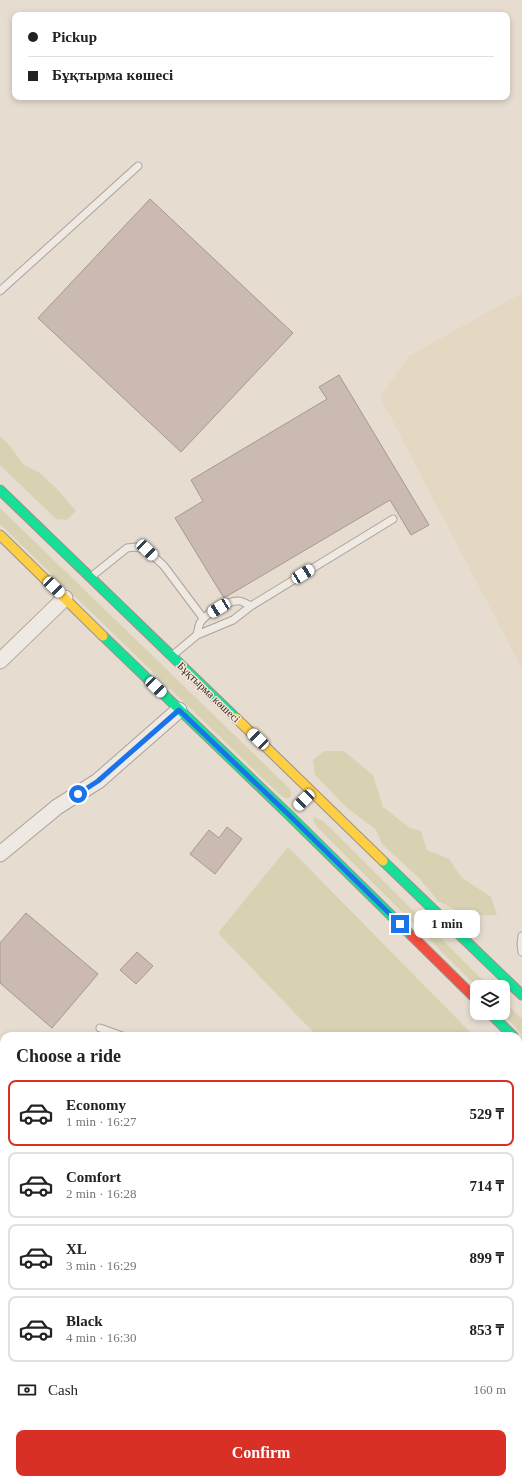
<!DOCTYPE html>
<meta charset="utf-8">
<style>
body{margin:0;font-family:Georgia,serif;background:#f6f6f6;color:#222;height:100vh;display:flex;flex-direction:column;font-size:15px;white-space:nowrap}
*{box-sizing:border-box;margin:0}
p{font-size:13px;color:#767676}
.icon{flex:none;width:22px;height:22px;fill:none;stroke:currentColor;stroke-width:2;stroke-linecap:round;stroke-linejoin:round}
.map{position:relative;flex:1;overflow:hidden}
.panel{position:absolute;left:0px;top:1032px;width:522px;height:452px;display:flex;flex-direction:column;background:#fff;border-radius:12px 12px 0 0;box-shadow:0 2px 6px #0003}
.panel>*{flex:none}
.top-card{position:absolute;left:12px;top:12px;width:498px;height:88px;border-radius:8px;box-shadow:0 2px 6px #0003;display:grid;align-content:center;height:88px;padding:0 16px;background:#fff}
.controls{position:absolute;left:470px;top:980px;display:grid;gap:8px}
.controls a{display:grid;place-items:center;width:40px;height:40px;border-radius:8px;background:#fff;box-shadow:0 2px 6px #0003;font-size:20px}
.end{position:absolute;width:18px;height:18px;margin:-9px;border:5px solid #1a73e8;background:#fff;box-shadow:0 0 0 2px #fff}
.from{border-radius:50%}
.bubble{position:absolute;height:28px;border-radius:8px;background:#fff;box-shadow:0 2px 6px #0003;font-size:13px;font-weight:700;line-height:28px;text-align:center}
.car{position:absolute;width:12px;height:24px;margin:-12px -6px;border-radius:5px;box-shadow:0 0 3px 1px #0007;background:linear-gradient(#fff 24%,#345 0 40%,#fff 0 76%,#345 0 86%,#fff 0)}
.top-card b{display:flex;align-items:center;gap:14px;height:38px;font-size:15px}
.top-card b+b{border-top:1px solid #e0e0e0}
.top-card i{width:10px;height:10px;background:#222}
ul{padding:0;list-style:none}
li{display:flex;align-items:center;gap:12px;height:66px;margin:0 8px 6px;padding:0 8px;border:2px solid #e0e0e0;border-radius:8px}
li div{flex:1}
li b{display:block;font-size:15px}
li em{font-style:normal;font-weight:700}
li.on{border-color:#d93025}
li>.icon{width:36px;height:36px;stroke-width:1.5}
h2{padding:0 16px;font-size:18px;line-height:48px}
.pay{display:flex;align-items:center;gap:10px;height:44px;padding:0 16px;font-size:15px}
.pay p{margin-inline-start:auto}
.action{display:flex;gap:8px;margin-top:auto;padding:8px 16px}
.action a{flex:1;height:46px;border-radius:8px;background:#d93025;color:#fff;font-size:16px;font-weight:700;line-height:46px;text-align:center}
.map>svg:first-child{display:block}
.farmland{fill:#e5d8c2}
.green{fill:#d8d2b3}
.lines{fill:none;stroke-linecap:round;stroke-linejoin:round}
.canal{stroke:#bbcabe;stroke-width:19}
.building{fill:#cabab1;stroke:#a7988f}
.lane-casing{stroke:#aca299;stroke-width:9}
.street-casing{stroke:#aca299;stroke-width:17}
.fast-casing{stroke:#9b9189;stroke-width:11}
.slow-casing{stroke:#9b9189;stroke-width:11}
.jam-casing{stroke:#9b9189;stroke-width:11}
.path{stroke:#c7bfb9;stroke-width:2.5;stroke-dasharray:3 2;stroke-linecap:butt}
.lane{stroke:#eee9e2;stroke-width:7}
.street{stroke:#eee9e2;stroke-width:15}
.fast{stroke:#16e098;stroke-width:9}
.slow{stroke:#ffcf43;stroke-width:9}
.jam{stroke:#f24e42;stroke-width:9}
.route{stroke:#1a73e8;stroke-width:5}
.labels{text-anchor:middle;stroke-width:3;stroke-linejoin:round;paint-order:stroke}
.street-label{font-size:11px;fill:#3b2921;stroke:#f6e8d8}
</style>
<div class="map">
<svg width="522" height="1484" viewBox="0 0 522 1484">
<rect width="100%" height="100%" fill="#e6dcd0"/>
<!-- farmland -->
<path class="farmland" d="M 522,293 L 522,669 L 380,397 L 409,356 Z"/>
<!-- green -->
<path class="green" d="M 0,437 L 7,442 L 23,464 L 40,473 L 59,491 L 76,511 L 67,520 L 56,519 L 0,465 Z
M 0,508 L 291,790 L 291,797 L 289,798 L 285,798 L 278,793 L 0,524 Z
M 324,751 L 344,751 L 373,775 L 383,807 L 410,828 L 421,831 L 427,850 L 449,859 L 461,877 L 491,897 L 497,915 L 469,916 L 438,901 L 419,878 L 382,844 L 376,830 L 345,806 L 315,775 L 313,760 Z
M 314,817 L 323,821 L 490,987 L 477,987 L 317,827 L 313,820 Z
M 288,847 L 474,1036 L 320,1036 L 315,1034 L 218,933 Z
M 503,1000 L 522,1019 L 522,1035 L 503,1013 Z
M 0,1042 L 4,1046 L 4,1467 L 0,1470 Z
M 518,1080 L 522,1084 L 522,1106 L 518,1109 Z"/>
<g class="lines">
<!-- canal -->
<path class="canal" d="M 518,1239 L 522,1237
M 111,1484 L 118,1480"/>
</g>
<!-- building -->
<path class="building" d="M 150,199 L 293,333 L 181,452 L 38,318 Z
M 339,375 L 429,525 L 411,535 L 390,500 L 224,598 L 175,518 L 203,501 L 191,480 L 327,399 L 319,387 Z
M 227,827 L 242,839 L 215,874 L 190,854 L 209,830 L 219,838 Z
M 26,913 L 98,974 L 52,1028 L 0,983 L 0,943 Z
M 137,952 L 153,966 L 136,984 L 120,970 Z"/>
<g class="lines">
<defs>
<path id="lane" d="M 0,291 L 138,166
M 92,576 L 127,548 L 136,547 L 147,550 L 164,566 L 203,618
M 197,635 C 198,632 198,627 200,623 C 204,615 228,601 237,601 C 241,600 247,604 251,606
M 173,655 L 197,635 L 233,620 L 251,606 L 393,519
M 522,936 L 521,944 L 522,952
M 100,1028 L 122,1036
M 518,1422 L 522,1421
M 398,1484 L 406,1480"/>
<path id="street" d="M 0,661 L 65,598
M 0,854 L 57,807 L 98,781 L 179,710
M 518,1320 L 522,1318
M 236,1484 L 243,1480"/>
<path id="fast" d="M 0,490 L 236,718
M 103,636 L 289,815 L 411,935
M 383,861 L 522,995
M 490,1013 L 513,1036
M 518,1169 L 522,1166
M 20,1484 L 26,1480"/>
<path id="slow" d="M 0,535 L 103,636
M 236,718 L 383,861"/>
<path id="jam" d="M 411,935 L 477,1000"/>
</defs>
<!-- lane casing -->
<use href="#lane" class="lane-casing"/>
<!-- street casing -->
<use href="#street" class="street-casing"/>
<!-- fast casing -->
<use href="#fast" class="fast-casing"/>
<!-- slow casing -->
<use href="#slow" class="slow-casing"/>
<!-- jam casing -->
<use href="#jam" class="jam-casing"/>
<!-- path -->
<path class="path" d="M 518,1061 L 522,1065"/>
<!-- lane -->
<use href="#lane" class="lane"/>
<!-- street -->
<use href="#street" class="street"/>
<!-- fast -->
<use href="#fast" class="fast"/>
<!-- slow -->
<use href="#slow" class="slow"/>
<!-- jam -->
<use href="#jam" class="jam"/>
</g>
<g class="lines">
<!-- route -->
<path class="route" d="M 78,794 L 98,781 L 179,710 L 289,815 L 400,924"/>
</g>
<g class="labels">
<!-- street labels -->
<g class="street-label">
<text transform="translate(209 692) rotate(44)" y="4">Бұқтырма көшесі</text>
</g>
</g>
</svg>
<div class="controls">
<a><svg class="icon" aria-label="layers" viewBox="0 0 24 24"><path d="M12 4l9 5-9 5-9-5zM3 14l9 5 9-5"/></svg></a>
</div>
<i class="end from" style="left:78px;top:794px"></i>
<i class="end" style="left:400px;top:924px"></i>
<div class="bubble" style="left:414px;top:910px;width:66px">1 min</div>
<i class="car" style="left:147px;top:550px;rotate:134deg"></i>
<i class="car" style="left:303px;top:574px;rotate:58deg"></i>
<i class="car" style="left:54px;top:587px;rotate:134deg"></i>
<i class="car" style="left:219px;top:608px;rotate:238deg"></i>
<i class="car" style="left:156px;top:687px;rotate:134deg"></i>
<i class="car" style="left:258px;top:739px;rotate:314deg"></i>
<i class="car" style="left:304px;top:800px;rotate:225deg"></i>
<div class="top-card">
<b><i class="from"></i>Pickup</b>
<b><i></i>Бұқтырма көшесі</b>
</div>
<section class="panel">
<h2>Choose a ride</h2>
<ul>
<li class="on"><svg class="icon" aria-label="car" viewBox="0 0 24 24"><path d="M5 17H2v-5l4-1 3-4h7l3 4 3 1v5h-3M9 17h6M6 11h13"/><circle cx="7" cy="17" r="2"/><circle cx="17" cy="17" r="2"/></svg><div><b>Economy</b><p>1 min · 16:27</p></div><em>529 ₸</em></li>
<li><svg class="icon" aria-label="car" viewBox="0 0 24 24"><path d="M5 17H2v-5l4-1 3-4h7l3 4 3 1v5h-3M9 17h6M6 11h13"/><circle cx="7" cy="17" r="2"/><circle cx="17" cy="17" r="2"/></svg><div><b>Comfort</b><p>2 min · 16:28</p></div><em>714 ₸</em></li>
<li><svg class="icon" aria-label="car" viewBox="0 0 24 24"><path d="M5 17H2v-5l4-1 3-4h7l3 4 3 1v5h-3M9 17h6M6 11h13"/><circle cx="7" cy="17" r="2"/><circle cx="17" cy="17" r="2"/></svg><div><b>XL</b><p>3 min · 16:29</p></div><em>899 ₸</em></li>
<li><svg class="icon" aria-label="car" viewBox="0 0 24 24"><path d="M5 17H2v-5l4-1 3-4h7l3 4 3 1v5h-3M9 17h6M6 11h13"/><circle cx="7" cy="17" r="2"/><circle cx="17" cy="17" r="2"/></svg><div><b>Black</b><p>4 min · 16:30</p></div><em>853 ₸</em></li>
</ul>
<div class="pay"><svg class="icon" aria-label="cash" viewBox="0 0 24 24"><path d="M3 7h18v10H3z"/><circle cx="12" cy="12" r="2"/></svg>Cash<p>160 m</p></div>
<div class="action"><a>Confirm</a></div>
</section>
</div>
